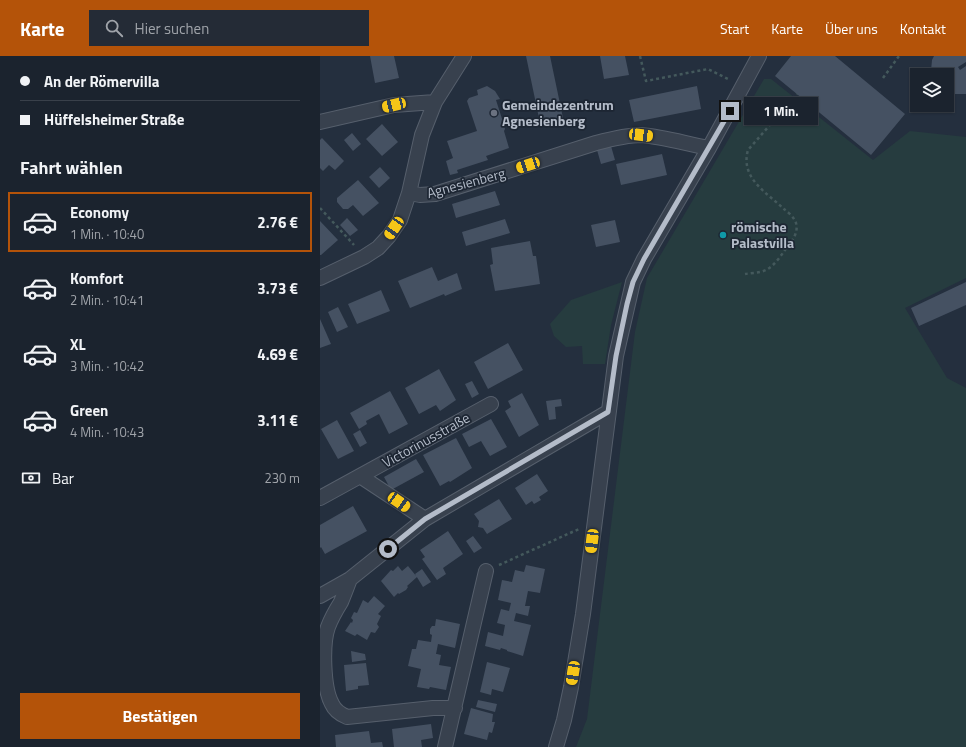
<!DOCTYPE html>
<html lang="de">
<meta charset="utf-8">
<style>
body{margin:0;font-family:"Titillium Web",sans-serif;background:#242b36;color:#f1f3f6;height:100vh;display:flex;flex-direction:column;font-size:15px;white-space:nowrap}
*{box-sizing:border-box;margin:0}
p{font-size:13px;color:#a0a4aa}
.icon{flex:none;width:22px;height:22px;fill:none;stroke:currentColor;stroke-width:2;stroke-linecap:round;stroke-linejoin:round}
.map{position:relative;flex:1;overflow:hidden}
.side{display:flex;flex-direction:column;background:#1b232e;width:320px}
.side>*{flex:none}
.hud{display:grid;align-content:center;height:88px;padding:0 20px;background:#1b232e}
.tools{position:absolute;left:590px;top:12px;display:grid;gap:8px}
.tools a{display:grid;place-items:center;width:44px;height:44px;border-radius:0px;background:#1b232e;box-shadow:0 1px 3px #0004,0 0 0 1px #39404a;font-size:20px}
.end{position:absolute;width:18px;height:18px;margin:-9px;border:5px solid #b4bcc9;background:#111;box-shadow:0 0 0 2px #111}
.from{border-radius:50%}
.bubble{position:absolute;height:28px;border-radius:0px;background:#1b232e;box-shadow:0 1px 3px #0004,0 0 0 1px #39404a;font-size:13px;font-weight:700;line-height:28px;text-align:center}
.car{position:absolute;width:12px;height:24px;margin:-12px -6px;border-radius:5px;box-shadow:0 0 3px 1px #0007;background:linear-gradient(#f5c518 24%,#345 0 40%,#f5c518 0 76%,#345 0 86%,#f5c518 0)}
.hud b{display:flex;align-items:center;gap:14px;height:38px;font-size:15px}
.hud b+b{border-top:1px solid #39404a}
.hud i{width:10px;height:10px;background:#f1f3f6}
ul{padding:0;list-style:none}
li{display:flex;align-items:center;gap:12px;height:60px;margin:0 8px 6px;padding:0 12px;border:2px solid transparent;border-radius:0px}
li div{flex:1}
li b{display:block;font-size:15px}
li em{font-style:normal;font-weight:700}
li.current{border-color:#b45309}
li>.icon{width:36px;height:36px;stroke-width:1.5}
h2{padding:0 20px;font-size:18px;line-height:48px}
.pay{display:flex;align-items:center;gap:10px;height:44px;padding:0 20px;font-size:15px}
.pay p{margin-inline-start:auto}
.button{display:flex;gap:8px;margin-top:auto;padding:8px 20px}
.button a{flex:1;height:46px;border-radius:0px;background:#b45309;color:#fff;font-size:16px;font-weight:700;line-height:46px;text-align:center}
header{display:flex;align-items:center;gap:24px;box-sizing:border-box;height:56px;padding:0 20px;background:#b45309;color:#fff}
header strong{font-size:19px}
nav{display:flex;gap:22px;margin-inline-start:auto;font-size:14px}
.search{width:280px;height:36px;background:#242b36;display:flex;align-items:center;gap:10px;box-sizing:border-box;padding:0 14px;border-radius:0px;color:#a0a4aa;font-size:15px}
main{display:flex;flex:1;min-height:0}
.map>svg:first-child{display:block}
.green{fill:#263c3f}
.building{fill:#455162}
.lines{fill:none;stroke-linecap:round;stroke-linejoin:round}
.street-casing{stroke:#565f6c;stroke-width:16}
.path{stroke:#44595c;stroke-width:2.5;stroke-dasharray:3 3;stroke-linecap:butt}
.street{stroke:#38414e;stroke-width:14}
.route{stroke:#b4bcc9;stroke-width:5}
.worship-dot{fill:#6b7280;stroke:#1d2633;stroke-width:1.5}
.culture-dot{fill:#0f9aa8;stroke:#1d2633;stroke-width:1.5}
.labels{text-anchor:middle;stroke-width:3.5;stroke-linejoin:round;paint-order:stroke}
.poi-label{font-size:14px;font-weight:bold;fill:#b4bcc9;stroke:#1d2633;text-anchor:start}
.street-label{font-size:14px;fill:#b4bcc9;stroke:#1d2633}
</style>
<header>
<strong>Karte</strong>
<div class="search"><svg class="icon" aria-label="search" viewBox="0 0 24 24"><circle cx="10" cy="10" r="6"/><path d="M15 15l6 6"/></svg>Hier suchen</div>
<nav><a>Start</a><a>Karte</a><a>Über uns</a><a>Kontakt</a></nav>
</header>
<main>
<section class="side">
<div class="hud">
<b><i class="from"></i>An der Römervilla</b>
<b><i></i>Hüffelsheimer Straße</b>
</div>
<h2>Fahrt wählen</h2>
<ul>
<li class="current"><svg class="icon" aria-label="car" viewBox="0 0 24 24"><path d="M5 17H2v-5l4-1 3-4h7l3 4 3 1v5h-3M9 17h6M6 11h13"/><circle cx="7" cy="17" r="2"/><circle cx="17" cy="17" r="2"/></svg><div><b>Economy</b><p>1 Min. · 10:40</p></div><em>2.76 €</em></li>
<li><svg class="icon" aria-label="car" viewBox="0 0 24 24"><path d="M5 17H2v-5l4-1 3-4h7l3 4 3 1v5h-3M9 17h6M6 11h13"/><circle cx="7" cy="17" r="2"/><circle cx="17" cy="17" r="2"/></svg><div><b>Komfort</b><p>2 Min. · 10:41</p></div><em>3.73 €</em></li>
<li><svg class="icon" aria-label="car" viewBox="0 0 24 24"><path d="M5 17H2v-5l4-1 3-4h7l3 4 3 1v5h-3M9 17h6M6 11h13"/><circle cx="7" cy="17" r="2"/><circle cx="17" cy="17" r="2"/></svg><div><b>XL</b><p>3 Min. · 10:42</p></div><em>4.69 €</em></li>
<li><svg class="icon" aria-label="car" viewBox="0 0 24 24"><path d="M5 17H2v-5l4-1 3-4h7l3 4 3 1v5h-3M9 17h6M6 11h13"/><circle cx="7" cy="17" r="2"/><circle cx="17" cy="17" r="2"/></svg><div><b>Green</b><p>4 Min. · 10:43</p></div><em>3.11 €</em></li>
</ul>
<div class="pay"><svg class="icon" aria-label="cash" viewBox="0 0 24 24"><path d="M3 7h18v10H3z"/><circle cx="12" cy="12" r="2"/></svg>Bar<p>230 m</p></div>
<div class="button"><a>Bestätigen</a></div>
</section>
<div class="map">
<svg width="646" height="691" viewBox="0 0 646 691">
<rect width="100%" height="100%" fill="#242f3e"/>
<!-- green -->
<path class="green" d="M 444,23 L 451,23 L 553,104 L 590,75 L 646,81 L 646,222 L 585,252 L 627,322 L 646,332 L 646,691 L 256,691 L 267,663 L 315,276 L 327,222 Z
M 302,226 L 291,269 L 285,308 L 263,308 L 262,290 L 246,291 L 234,280 L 230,268 L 251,244 Z"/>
<!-- building -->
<path class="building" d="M 50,0 L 74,0 L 79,22 L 55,27 Z
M 206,0 L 230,0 L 243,62 L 220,67 Z
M 280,0 L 305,0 L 309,19 L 284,23 Z
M 471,0 L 515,0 L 585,58 L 551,99 L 455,20 Z
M 614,0 L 646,0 L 646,6 L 638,11 L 640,14 L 646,10 L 646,38 L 633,38 L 627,36 L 627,19 L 613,19 L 611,15 L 612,4 Z
M 167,30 L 175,35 L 180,43 L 176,44 L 183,66 L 185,73 L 184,75 L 189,92 L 166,100 L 168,104 L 137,114 L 138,117 L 130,119 L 126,105 L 133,102 L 127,85 L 157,75 L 147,45 L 149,42 L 158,39 L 157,34 Z
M 377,30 L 381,53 L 314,66 L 309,44 Z
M 62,68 L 78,86 L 62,100 L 46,83 Z
M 32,77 L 41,88 L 33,95 L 24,84 Z
M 2,82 L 24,105 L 15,114 L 9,109 L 3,115 L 0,112 L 0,84 Z
M 291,90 L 295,104 L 281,108 L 277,94 Z
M 342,98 L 347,119 L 301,129 L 296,108 Z
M 60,111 L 70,122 L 59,132 L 49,121 Z
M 38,124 L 59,147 L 43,160 L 33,149 L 28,153 L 23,153 L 17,146 L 17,142 Z
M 175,135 L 180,149 L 136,162 L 132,148 Z
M 27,162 L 38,174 L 30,180 L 20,169 Z
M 185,163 L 190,177 L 146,190 L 142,176 Z
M 295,164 L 300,186 L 276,191 L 271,169 Z
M 0,165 L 18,184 L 1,199 L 0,199 Z
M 210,185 L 213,200 L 216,200 L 220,228 L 175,235 L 170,209 L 173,208 L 171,192 Z
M 112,211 L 118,225 L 137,217 L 142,233 L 125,240 L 124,238 L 90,252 L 78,225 Z
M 646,226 L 646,249 L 599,270 L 591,252 Z
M 61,234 L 70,255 L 37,268 L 28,248 Z
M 18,251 L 28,271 L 17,276 L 8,256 Z
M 0,263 L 11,288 L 0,292 Z
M 188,287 L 203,314 L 168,333 L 154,306 Z
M 119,313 L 136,344 L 120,355 L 116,349 L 99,358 L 85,332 Z
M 152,325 L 159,338 L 152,342 L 145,328 Z
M 70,335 L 88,368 L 69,378 L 59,358 L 46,365 L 47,368 L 39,373 L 30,357 Z
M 202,337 L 219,369 L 199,381 L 185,355 L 191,351 L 188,345 Z
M 241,343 L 242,350 L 235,351 L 236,363 L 229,364 L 226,345 Z
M 171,363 L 187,391 L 170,400 L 161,385 L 149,391 L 142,378 Z
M 17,364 L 34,395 L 18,403 L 1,373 Z
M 40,374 L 47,387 L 40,391 L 33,378 Z
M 136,382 L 152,412 L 130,426 L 129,425 L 120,430 L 103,399 Z
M 96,403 L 104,416 L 71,434 L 64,421 Z
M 217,418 L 228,435 L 219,441 L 221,444 L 214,448 L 212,445 L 206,449 L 195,432 Z
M 179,443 L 192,463 L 167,478 L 163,472 L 158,471 L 159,465 L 154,458 Z
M 33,450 L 47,475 L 5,498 L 1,491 L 0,492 L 0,469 Z
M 128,475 L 143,498 L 123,512 L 126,518 L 117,524 L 102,503 L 105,501 L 100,494 Z
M 153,480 L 162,492 L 154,497 L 146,485 Z
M 206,509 L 225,513 L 220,537 L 208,535 L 205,550 L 210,550 L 208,560 L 196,557 L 194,565 L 211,569 L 203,600 L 187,595 L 187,594 L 181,592 L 180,594 L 165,590 L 168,576 L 183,580 L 185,569 L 177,567 L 181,553 L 189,555 L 191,547 L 178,544 L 182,524 L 192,526 L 195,514 L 204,516 Z
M 78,510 L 82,515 L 88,510 L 97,521 L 87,530 L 88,531 L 86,534 L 79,538 L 78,537 L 74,541 L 61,525 L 71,514 L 73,515 Z
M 102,513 L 111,526 L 103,531 L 95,518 Z
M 54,540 L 65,550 L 58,558 L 61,560 L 57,568 L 59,571 L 55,577 L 51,576 L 47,584 L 37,578 L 35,580 L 25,575 L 31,566 L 32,567 L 33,564 L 31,562 L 34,556 L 37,557 L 43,544 L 48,547 Z
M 116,563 L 140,568 L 135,592 L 118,588 L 116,598 L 105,595 L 121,599 L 119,609 L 131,611 L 126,634 L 110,631 L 109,633 L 97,631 L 101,613 L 88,610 L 92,593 L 96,593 L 98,584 L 111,586 L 112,579 L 110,578 L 110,573 L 112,570 L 115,570 Z
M 31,595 L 45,598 L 46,604 L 32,606 Z
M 167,606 L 190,612 L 183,636 L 172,633 L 171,639 L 160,636 Z
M 46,607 L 49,629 L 38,630 L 38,633 L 26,635 L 24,609 Z
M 158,644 L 177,648 L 175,656 L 156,651 Z
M 151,652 L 173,658 L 172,666 L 175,666 L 172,677 L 169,676 L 167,684 L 144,678 Z
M 111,668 L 113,682 L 101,684 L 102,691 L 74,691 L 72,673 Z
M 49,675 L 51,687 L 62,686 L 63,691 L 16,691 L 15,679 Z"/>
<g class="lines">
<defs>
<path id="street" d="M 0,66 L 74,49 L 115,46
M 89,137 L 100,139 L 115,138 L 276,87 C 291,83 307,79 322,79 C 344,81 367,88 389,92
M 0,222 L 44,201 L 58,192 L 69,180 L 80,164 L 89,137 L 102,79 L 115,46 L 144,0
M 40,420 L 105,463
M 0,442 L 171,348
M 30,523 C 27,531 24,539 21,546 C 16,554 11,563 8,571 C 2,588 3,632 12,648 C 15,655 20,658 27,661 L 113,652 L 135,652
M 0,540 L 30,523 L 105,463 L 288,356
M 125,691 L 166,515
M 236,691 L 244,664 L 251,631 L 263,558 L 296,300 L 313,226 L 324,203 L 389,92 L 439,0"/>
</defs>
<!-- street casing -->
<use href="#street" class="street-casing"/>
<!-- path -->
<path class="path" d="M 320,0 L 326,25 L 388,13 L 410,24
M 563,22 L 579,0
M 0,152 L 34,189
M 425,218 C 431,217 440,217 446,214 C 454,210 460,201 465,194 C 471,187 479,177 476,167 C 474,161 468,156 464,153 C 446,136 420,122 428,94 L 477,38
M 179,509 L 259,473"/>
<!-- street -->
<use href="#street" class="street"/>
</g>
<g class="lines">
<!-- route -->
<path class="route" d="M 68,493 L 105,463 L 288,356 L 296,300 L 307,248 L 313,226 L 324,203 L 410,55"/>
</g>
<!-- markers -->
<circle class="worship-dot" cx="174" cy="57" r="4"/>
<circle class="culture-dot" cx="403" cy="179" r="4"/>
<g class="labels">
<!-- poi labels -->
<g class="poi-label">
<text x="182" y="54">Gemeindezentrum<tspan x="182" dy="16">Agnesienberg</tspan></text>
<text x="411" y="176">römische<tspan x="411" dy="16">Palastvilla</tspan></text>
</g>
<!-- street labels -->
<g class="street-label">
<text transform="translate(146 127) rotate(-15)" y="5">Agnesienberg</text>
<text transform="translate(106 384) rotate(-29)" y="5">Victorinusstraße</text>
</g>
</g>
</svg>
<div class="tools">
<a><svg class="icon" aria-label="layers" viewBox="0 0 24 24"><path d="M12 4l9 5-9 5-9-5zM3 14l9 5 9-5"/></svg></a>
</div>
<i class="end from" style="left:68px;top:493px"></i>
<i class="end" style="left:410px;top:55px"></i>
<div class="bubble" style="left:424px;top:41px;width:74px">1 Min.</div>
<i class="car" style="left:74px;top:49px;rotate:257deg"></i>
<i class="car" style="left:321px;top:79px;rotate:97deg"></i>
<i class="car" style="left:208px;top:109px;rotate:252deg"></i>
<i class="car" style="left:74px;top:172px;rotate:214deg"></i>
<i class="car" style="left:79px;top:446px;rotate:124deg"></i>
<i class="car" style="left:272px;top:485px;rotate:187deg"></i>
<i class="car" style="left:253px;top:617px;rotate:189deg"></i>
</div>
</main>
